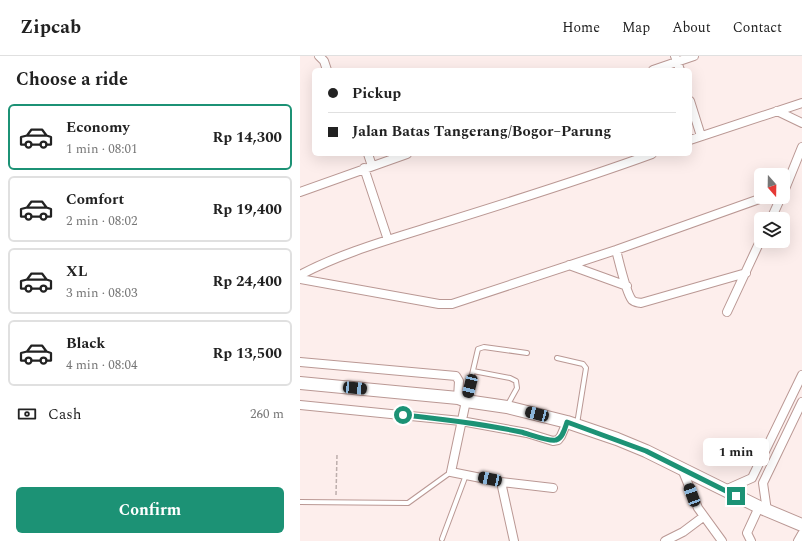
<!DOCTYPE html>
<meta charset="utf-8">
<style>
body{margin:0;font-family:Spectral,serif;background:#f2f2f2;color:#222;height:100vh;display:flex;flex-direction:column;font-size:15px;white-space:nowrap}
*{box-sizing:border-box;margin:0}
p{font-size:13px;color:#767676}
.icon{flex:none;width:22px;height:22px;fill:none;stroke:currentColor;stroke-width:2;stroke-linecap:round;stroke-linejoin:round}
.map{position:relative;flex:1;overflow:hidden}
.details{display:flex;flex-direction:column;background:#fff;width:300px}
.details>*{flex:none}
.hud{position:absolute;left:12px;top:12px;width:380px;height:88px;border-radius:6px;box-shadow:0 4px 16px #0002;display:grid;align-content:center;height:88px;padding:0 16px;background:#fff}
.needle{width:26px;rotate:160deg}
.tools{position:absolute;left:454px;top:112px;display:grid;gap:8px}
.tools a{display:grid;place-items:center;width:36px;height:36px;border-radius:6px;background:#fff;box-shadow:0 4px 16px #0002;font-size:20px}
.end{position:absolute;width:18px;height:18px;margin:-9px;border:5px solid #1c9275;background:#fff;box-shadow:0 0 0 2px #fff}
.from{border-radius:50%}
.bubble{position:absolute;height:28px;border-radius:6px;background:#fff;box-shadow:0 4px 16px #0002;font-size:13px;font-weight:700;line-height:28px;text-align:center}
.car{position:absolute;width:12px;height:24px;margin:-12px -6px;border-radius:5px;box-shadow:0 0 3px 1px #0007;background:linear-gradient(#222 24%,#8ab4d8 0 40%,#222 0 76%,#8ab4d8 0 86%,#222 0)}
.hud b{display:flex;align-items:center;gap:14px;height:38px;font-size:15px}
.hud b+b{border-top:1px solid #e0e0e0}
.hud i{width:10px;height:10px;background:#222}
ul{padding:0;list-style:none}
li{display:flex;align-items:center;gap:12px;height:66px;margin:0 8px 6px;padding:0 8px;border:2px solid #e0e0e0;border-radius:6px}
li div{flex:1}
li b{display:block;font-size:15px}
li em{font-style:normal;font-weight:700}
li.on{border-color:#1c9275}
li>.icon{width:36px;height:36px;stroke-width:1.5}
h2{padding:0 16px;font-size:18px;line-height:48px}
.pay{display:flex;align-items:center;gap:10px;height:44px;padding:0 16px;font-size:15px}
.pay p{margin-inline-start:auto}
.button{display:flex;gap:8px;margin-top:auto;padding:8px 16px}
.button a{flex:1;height:46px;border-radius:6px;background:#1c9275;color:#fff;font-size:16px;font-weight:700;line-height:46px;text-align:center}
header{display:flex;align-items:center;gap:24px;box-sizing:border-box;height:56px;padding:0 20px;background:#fff;border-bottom:1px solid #e0e0e0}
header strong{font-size:19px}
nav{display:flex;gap:22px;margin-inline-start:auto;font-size:14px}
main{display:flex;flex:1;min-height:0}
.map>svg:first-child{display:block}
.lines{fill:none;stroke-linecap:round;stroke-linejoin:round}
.service-casing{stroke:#ba9894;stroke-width:6}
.minor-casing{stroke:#ba9894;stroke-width:10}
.primary-casing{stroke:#ba9894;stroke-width:14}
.path{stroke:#bdaeac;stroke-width:1.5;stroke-dasharray:4 2;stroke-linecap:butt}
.service{stroke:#fff;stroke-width:4}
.minor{stroke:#fff;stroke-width:8}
.primary{stroke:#fff;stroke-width:12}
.route{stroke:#1c9275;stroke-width:5}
</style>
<header>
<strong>Zipcab</strong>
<nav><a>Home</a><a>Map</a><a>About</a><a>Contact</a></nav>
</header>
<main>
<section class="details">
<h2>Choose a ride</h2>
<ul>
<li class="on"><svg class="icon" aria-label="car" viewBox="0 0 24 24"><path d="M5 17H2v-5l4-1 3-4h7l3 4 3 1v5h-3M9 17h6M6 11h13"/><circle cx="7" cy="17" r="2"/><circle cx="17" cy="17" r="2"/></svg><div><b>Economy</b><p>1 min · 08:01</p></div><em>Rp 14,300</em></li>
<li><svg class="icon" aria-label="car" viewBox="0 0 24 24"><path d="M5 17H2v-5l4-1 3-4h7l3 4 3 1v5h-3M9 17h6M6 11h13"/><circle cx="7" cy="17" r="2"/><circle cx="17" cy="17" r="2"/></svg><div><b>Comfort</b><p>2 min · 08:02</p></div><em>Rp 19,400</em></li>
<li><svg class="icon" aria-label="car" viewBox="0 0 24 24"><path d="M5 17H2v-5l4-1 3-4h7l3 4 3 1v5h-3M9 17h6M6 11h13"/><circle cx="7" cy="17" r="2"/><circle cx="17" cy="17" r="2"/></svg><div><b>XL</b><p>3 min · 08:03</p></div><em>Rp 24,400</em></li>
<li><svg class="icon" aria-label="car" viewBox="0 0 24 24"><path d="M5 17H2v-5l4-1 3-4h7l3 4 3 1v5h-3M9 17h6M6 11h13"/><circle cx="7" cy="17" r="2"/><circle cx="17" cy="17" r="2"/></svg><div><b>Black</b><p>4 min · 08:04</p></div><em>Rp 13,500</em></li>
</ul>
<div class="pay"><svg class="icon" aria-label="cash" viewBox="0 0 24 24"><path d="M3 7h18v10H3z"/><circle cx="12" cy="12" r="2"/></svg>Cash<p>260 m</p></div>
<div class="button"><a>Confirm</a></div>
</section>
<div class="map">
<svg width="502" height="485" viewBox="0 0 502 485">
<rect width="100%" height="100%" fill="#fdeeec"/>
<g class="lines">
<defs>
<path id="service" d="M 257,302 L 283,308 L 286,312 L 277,368
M 173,315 L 210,322 L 216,325 L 217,332 L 207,350
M 166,344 L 178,293 L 184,291 L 227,297
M 0,446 L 108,447 L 151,416
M 142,483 L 166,419"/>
<path id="minor" d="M 19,0 L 24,5 L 27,14
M 375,0 L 380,14
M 353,14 L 394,0
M 390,45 L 401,80
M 477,55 L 502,67
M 390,84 L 502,47
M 68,98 L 72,110
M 64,112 L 88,184
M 0,136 L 107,98
M 483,138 L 502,91
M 471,163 L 481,141
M 316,194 C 319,205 326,237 332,244 C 335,247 338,246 341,247 L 446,217
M 269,209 L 327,230
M 0,219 C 43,196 92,183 139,168 C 210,146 281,124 352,98
M 0,223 L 139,248 L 152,248 L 316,194 L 465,141
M 427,256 L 461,183
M 0,306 L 156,320 L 159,325 L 158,342
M 166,345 L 151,416 L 201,426 L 253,432
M 0,349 L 161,365 L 227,377 L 253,385 L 258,384 L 261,380 L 267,366
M 382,413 L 398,452 L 422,485
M 201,426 L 214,485
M 425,434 L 452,422 L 502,319
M 467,455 L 463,427 L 502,346
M 365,485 L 383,476 L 403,461
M 451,485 L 447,477 L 459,451
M 498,485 L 502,478"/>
<path id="primary" d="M 0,327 L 158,342 L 166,345 L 207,351 L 267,366 L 317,383 L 346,395 L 459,451 L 502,469"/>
</defs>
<!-- service casing -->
<use href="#service" class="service-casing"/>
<!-- minor casing -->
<use href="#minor" class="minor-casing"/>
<!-- primary casing -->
<use href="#primary" class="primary-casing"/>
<!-- path -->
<path class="path" d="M 36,439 L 37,399"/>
<!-- service -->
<use href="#service" class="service"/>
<!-- minor -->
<use href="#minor" class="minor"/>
<!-- primary -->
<use href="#primary" class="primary"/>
</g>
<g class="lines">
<!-- route -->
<path class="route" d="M 103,359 C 143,363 182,368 221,376 C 229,378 250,386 256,384 C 263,382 265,372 267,366 L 346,395 L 436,440"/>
</g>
</svg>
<div class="tools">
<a><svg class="needle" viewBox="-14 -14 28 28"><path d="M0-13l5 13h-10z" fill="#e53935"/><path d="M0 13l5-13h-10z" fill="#767676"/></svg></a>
<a><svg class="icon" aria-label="layers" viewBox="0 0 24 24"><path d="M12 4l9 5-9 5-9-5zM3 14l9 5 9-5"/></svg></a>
</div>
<i class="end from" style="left:103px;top:359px"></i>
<i class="end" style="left:436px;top:440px"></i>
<div class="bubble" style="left:403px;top:382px;width:66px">1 min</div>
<i class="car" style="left:170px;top:330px;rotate:194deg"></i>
<i class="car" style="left:55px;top:332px;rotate:95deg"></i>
<i class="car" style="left:237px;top:358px;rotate:285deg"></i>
<i class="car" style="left:190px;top:423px;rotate:282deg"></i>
<i class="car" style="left:392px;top:439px;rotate:340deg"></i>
<div class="hud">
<b><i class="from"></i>Pickup</b>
<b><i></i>Jalan Batas Tangerang/Bogor–Parung</b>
</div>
</div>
</main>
